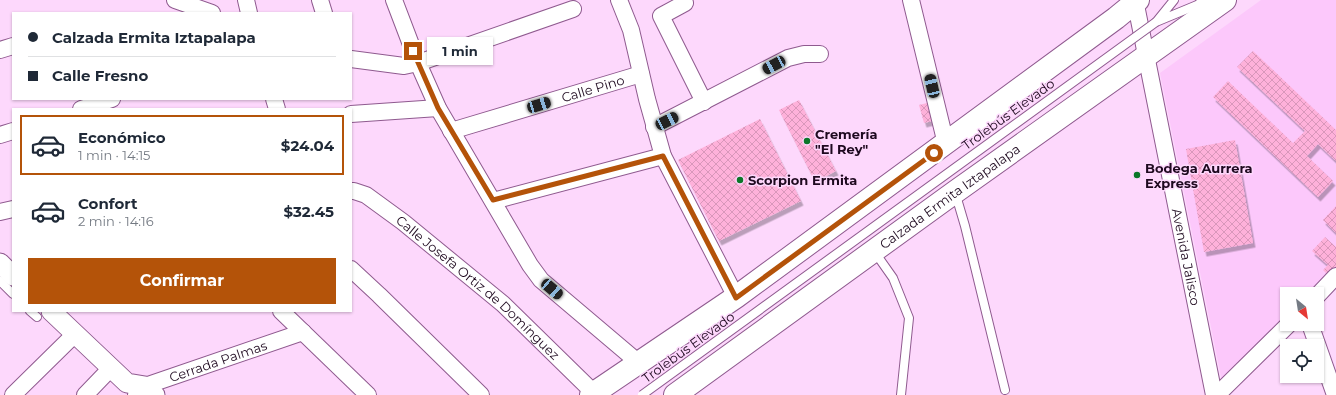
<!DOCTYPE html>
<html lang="es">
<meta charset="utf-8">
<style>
body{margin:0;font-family:Montserrat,sans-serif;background:#f2f2f3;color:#1f2937;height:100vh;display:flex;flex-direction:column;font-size:15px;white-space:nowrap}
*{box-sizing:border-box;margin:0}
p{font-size:13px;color:#747a83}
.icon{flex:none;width:22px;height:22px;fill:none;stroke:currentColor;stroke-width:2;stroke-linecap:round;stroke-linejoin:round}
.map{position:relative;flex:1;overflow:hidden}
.panel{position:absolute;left:12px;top:108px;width:340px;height:204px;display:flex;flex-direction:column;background:#fff;border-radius:0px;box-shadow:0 1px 3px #0004}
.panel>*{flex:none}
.hud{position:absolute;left:12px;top:12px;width:340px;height:88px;border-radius:0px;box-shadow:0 1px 3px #0004;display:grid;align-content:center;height:88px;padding:0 16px;background:#fff}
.needle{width:26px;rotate:150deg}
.tools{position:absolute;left:1280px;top:287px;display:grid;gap:8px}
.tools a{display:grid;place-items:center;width:44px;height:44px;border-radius:0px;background:#fff;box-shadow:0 1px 3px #0004;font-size:20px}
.end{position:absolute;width:18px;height:18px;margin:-9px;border:5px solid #b45309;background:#fff;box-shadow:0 0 0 2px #fff}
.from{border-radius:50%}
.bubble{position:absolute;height:28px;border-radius:0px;background:#fff;box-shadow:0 1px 3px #0004;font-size:13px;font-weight:700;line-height:28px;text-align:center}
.car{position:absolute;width:12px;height:24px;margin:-12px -6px;border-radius:5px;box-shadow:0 0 3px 1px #0007;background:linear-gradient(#222 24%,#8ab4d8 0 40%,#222 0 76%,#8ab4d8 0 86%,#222 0)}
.hud b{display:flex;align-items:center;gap:14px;height:38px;font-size:15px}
.hud b+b{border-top:1px solid #e0e1e3}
.hud i{width:10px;height:10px;background:#1f2937}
ul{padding:7px 0 0;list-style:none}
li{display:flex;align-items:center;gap:12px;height:60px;margin:0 8px 6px;padding:0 8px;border:2px solid transparent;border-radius:0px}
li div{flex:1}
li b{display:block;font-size:15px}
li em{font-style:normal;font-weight:700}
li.selected{border-color:#b45309}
li>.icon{width:36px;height:36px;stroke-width:1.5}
.primary-button{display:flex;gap:8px;margin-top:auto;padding:8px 16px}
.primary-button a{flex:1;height:46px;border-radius:0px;background:#b45309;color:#fff;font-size:16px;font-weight:700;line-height:46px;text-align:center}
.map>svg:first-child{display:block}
.built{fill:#fcc8fb}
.building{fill:url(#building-cross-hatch);filter:url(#shadow)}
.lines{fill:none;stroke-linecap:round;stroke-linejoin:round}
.service-casing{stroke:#8f5a8f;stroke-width:10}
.minor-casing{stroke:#8f5a8f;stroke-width:18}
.tertiary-casing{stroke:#8f5a8f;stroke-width:21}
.primary-casing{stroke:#8f5a8f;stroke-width:24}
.service{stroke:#fff;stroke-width:8}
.minor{stroke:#fff;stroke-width:16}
.tertiary{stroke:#fff;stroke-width:19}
.primary{stroke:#fff;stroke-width:22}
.service-bridge-casing{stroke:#8f5a8f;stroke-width:10;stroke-linecap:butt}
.service-bridge{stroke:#fff;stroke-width:8}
.route{stroke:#b45309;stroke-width:5}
.poi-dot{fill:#0b7629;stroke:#fdd8fc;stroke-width:1.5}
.labels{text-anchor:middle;stroke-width:3;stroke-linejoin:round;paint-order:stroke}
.street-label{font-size:13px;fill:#1e091f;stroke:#fdd8fc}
.poi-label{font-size:13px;font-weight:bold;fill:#1e091f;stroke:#fdd8fc;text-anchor:start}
</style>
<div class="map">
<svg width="1336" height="395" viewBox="0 0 1336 395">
<defs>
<pattern id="building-cross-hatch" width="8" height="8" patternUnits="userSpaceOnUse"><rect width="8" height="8" fill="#feb1da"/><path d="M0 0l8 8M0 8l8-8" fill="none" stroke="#d997bb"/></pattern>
<filter id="shadow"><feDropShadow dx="2.5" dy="4.5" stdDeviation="0" flood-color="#0004"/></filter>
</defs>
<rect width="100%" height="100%" fill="#fdd8fc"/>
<!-- built -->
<path class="built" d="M 1261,0 L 1336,0 L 1336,269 L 1312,294 L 1287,294 L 1287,319 L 1222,382 L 1160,73 Z"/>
<!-- building -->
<path class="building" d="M 1253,51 L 1336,130 L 1336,161 L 1318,144 L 1307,156 L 1333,181 L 1318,197 L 1213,97 L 1228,81 L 1293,143 L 1305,131 L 1237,67 Z
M 799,100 L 836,171 L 815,182 L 779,110 Z
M 927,103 L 932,121 L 924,123 L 919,105 Z
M 760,119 L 801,201 L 719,241 L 678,160 Z
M 1235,140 L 1253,243 L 1204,252 L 1186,149 Z
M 1336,206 L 1336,233 L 1323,220 Z
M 1325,237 L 1336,247 L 1336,269 L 1329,276 L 1323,270 L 1328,265 L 1312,251 Z"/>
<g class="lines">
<defs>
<path id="service" d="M 1157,21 L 1174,0
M 1156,22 L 1197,5 L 1204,0
M 955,192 L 965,226 L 1005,390
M 874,251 L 893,278 L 909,318 L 901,395
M 0,281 L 13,294
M 30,311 L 37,317"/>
<g id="minor">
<path d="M 175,0 L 212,13"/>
<path d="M 246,0 L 249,13"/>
<path d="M 320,0 L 324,13"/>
<path d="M 394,0 L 418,63 L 438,108 L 530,265 L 541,280 L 639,363"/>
<path d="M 619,0 L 631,30 L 647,99 L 663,156 L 736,297"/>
<path d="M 911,0 L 946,144"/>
<path id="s1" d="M 1135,0 L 1214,395"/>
<path d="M 685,3 L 661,16 L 704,102"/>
<path d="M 0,50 L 13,46"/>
<path d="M 351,59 L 404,66 L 418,63 L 573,9"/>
<path d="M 274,99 L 277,109"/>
<path d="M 81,109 L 112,99"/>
<path d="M 351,114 L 438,108"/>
<path d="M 654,127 L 788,58 L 804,54 L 820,54"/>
<path id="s2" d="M 451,131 L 641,74"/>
<path d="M 0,135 L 13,131"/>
<path id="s3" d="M 351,191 L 354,191 L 366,195 L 403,222 L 503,304 L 594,393"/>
<path d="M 493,201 L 663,156"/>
<path d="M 0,212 L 13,209"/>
<path d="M 351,269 L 379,295 L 481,395"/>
<path d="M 1317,296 L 1336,276"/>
<path d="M 281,311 L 368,395"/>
<path d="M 1310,324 L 1335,395"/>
<path d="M 13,395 L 75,334"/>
<path d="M 85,395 L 111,368"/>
<path id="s4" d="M 136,395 L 145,386 L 303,332"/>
<path d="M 1217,395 L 1289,324"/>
</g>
<path id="tertiary" d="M 0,263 L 13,276
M 51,311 L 127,383 L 145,386 L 155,395"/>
<g id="primary">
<path d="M 591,395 L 736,297 L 1116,18 L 1138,0"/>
<path id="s5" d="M 675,395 L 955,192 L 1225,0"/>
</g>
</defs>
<!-- service casing -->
<use href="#service" class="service-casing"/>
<!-- minor casing -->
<use href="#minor" class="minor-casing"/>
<!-- tertiary casing -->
<use href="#tertiary" class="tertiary-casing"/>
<!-- primary casing -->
<use href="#primary" class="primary-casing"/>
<!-- service -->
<use href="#service" class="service"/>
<!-- minor -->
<use href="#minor" class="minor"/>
<!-- tertiary -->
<use href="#tertiary" class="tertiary"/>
<!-- primary -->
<use href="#primary" class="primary"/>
<defs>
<path id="service-bridge" d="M 642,395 L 1156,22"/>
</defs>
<!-- service-bridge casing -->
<use href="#service-bridge" class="service-bridge-casing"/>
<!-- service-bridge -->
<use href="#service-bridge" class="service-bridge"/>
</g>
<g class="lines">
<!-- route -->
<path class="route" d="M 413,51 L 438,108 L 493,200 L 663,156 L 736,298 L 934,153"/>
</g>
<!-- markers -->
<g class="poi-dot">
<circle cx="807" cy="141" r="4"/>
<circle cx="1137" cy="175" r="4"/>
<circle cx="740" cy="180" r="4"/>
</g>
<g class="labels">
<!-- street labels -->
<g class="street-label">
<text dy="5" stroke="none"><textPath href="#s2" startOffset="148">Calle Pino</textPath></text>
<text transform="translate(1008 114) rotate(-36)" y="5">Trolebús Elevado</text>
<text dy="5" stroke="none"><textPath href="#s5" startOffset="339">Calzada Ermita Iztapalapa</textPath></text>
<text dy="5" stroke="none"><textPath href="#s1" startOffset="262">Avenida Jalisco</textPath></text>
<text dy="5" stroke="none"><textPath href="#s3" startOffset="161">Calle Josefa Ortiz de Domínguez</textPath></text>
<text transform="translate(688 347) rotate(-36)" y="5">Trolebús Elevado</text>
<text dy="5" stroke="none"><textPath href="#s4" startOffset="90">Cerrada Palmas</textPath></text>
</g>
<!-- poi labels -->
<g class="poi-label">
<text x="815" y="139">Cremería<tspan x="815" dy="15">"El Rey"</tspan></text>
<text x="1145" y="173">Bodega Aurrera<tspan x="1145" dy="15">Express</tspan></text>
<text x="748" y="185">Scorpion Ermita</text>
</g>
</g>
</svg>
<div class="tools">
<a><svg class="needle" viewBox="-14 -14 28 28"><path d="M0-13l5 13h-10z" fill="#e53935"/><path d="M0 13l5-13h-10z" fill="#747a83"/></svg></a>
<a><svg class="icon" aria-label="locate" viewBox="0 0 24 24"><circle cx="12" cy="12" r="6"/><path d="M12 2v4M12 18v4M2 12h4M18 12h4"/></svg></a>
</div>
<i class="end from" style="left:934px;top:153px"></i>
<i class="end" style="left:413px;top:51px"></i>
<div class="bubble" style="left:427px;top:37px;width:66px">1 min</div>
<i class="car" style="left:774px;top:65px;rotate:242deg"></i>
<i class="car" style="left:932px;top:86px;rotate:347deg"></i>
<i class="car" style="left:539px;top:105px;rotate:73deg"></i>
<i class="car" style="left:667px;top:121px;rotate:63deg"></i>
<i class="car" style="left:552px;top:289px;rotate:131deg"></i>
<div class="hud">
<b><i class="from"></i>Calzada Ermita Iztapalapa</b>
<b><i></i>Calle Fresno</b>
</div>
<section class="panel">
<ul>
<li class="selected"><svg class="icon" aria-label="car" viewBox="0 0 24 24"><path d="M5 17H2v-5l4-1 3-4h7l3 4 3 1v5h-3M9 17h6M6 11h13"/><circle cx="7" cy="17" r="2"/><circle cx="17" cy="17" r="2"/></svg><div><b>Económico</b><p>1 min · 14:15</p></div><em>$24.04</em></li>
<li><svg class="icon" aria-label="car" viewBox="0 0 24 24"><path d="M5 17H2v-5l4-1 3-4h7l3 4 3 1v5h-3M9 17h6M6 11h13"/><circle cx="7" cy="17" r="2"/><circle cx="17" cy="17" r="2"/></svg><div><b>Confort</b><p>2 min · 14:16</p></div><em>$32.45</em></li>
</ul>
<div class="primary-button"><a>Confirmar</a></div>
</section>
</div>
